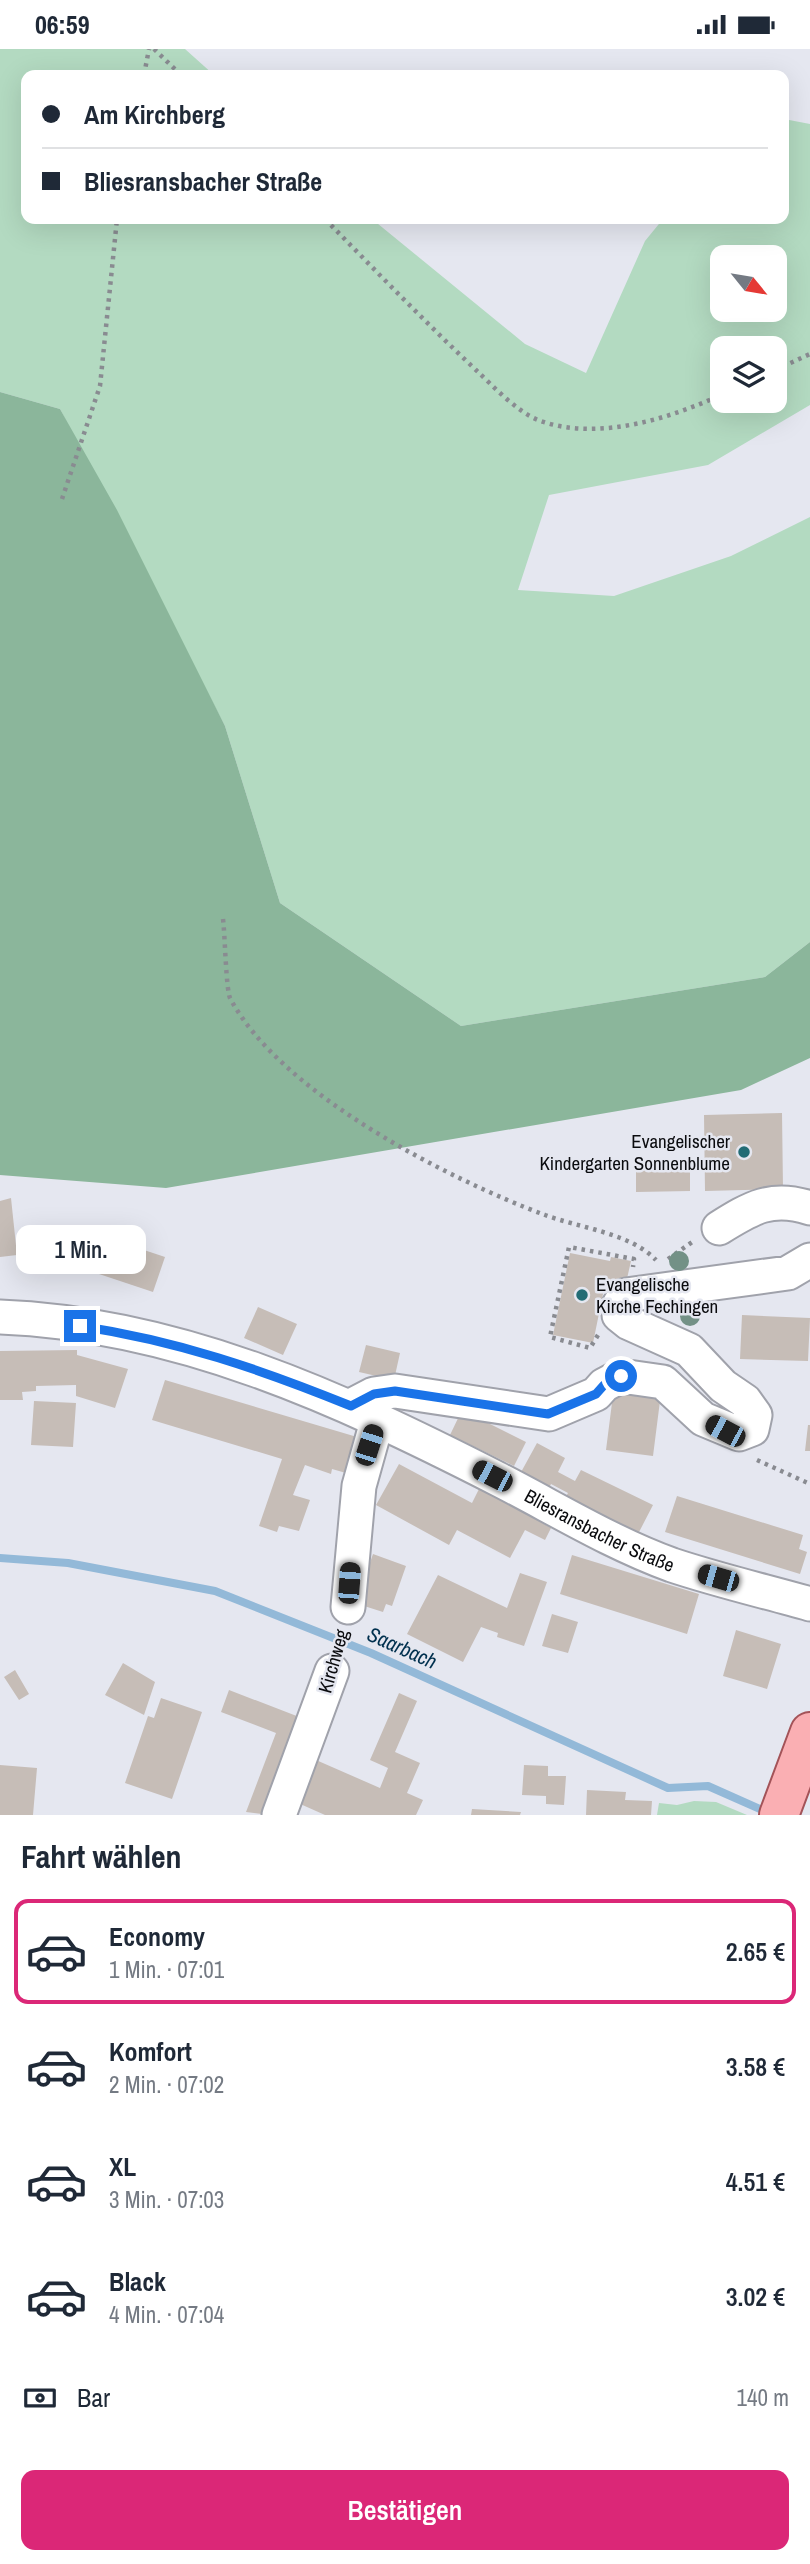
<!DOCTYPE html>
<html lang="de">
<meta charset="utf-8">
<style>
body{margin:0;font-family:"Archivo Narrow",sans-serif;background:#f6f6f7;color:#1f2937;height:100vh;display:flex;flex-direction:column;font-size:26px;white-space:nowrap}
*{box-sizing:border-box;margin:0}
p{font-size:23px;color:#747a83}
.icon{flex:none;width:38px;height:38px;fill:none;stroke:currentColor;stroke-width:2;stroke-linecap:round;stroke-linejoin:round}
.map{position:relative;height:1766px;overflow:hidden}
.details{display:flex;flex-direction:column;background:#fff;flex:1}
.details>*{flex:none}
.banner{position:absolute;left:21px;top:21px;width:768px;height:154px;border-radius:14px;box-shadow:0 7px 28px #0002;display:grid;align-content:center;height:154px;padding:0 21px;background:#fff}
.needle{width:46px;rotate:120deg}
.tools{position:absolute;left:710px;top:196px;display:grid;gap:14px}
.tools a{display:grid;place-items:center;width:77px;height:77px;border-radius:14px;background:#fff;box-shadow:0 7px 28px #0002;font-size:35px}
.end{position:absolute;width:32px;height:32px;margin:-16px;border:9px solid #1a73e8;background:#fff;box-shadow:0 0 0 4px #fff}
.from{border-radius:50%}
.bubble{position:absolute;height:49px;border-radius:14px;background:#fff;box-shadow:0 7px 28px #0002;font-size:23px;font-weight:600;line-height:49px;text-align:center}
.car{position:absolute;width:21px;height:42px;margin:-21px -10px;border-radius:9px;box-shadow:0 0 5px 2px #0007;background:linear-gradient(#222 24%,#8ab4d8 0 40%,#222 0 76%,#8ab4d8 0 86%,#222 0)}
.banner b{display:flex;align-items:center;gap:24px;height:66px;font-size:26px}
.banner b+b{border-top:2px solid #e0e1e3}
.banner i{width:18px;height:18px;background:#1f2937}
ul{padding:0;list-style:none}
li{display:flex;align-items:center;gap:21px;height:105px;margin:0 14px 10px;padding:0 7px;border:4px solid transparent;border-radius:14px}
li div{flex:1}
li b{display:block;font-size:26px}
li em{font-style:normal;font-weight:600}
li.on{border-color:#db2777}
li>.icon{width:63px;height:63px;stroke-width:1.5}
h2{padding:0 21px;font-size:32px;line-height:84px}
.pay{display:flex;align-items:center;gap:18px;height:77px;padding:0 21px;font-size:26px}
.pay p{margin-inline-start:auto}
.action{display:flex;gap:14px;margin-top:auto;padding:14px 21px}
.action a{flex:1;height:80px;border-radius:14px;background:#db2777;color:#fff;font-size:28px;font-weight:600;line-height:80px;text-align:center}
.status{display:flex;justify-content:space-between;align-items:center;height:49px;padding:0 35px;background:#fff;direction:ltr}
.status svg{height:19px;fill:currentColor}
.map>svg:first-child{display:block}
.green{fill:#b3dac1;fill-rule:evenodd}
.forest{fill:#8bb69b}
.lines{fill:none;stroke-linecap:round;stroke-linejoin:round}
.stream{stroke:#93b9d8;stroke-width:8}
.building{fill:#c6bdb7}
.minor-casing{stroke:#a0a2ab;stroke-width:37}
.major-casing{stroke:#a35358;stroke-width:42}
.path{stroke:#898b91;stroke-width:4.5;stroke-dasharray:3.5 5;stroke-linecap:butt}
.minor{stroke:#fff;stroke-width:33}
.major{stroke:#faafb3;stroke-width:38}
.tree{fill:#739186}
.route{stroke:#1a73e8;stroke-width:9}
.poi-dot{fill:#226c75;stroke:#e5e7f0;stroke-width:2.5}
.labels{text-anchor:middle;stroke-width:5;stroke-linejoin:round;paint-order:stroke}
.poi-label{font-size:19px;fill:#0a0b0e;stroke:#e5e7f0;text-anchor:end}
.street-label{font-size:19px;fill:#0a0b0e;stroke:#e5e7f0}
.water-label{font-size:21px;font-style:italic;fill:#00304e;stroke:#e5e7f0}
</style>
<div class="status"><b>06:59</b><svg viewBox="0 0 49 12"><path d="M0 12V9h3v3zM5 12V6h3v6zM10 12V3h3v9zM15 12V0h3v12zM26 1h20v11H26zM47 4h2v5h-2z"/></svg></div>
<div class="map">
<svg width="810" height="1766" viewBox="0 0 810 1766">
<rect width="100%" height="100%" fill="#e5e7f0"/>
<!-- green -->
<path class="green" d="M 0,0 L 185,0 L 214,26 L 26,26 L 26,170 L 372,170 L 525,295 L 586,324 L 645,192 L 663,170 L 784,170 L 784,70 L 810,75 L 810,356 L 708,416 L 549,446 L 518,541 L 614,547 L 731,507 L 810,468 L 810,893 L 765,928 L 461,977 L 280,854 L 225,677 L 60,360 L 0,343 ZM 723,208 L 775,208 L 775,261 L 723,261 ZM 723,299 L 775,299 L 775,352 L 723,352 Z
M 694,1752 L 716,1753 L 747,1766 L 657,1766 L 659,1754 L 677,1756 Z"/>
<!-- forest -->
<path class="forest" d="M 0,343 L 60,360 L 117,461 L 225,677 L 280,854 L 461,977 L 765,928 L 810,893 L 810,1009 L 741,1041 L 166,1139 L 0,1126 Z"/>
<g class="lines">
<!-- stream -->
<path class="stream" d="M 0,1509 L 68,1514 L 215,1542 L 371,1604 L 668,1739 L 708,1737 L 769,1764"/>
</g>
<!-- building -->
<path class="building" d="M 782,1064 L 783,1140 L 705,1142 L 704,1066 Z
M 690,1114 L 690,1142 L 636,1143 L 636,1115 Z
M 11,1149 L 17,1206 L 0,1208 L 0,1152 Z
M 102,1187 L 165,1208 L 153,1243 L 90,1222 Z
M 570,1204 L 610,1212 L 611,1208 L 631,1212 L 626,1234 L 606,1230 L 593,1294 L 553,1286 Z
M 258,1258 L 297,1275 L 283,1306 L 244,1289 Z
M 742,1266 L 810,1269 L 808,1312 L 740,1310 Z
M 366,1296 L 400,1304 L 394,1331 L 359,1323 Z
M 77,1301 L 77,1306 L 128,1320 L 115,1359 L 76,1347 L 76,1336 L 36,1337 L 36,1342 L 22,1343 L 23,1351 L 0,1351 L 0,1302 Z
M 165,1331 L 357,1388 L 346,1424 L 332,1420 L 331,1425 L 305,1416 L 293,1446 L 310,1451 L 299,1482 L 279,1477 L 277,1483 L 259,1477 L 282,1410 L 152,1371 Z
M 614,1338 L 661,1344 L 653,1407 L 606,1401 Z
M 34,1352 L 76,1354 L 73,1398 L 31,1396 Z
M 462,1361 L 526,1393 L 514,1417 L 450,1386 Z
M 808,1376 L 810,1376 L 810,1402 L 805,1402 Z
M 537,1394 L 565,1409 L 558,1423 L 575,1432 L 581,1421 L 653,1456 L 638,1485 L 564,1451 L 568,1444 L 551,1435 L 548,1441 L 520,1425 Z
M 399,1415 L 472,1454 L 480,1438 L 551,1479 L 545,1491 L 525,1481 L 510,1509 L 457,1481 L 449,1496 L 376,1456 Z
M 677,1447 L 803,1486 L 799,1500 L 807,1503 L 800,1525 L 665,1483 Z
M 373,1505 L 406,1517 L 392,1557 L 386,1555 L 383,1563 L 361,1556 L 359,1545 Z
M 572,1506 L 699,1545 L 687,1585 L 560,1545 Z
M 520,1524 L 547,1533 L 524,1597 L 497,1588 L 498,1584 L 481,1578 L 463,1613 L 407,1585 L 438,1526 L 507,1559 Z
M 552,1565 L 578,1573 L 568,1604 L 542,1597 Z
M 736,1581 L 781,1595 L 767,1640 L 723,1627 Z
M 123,1614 L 155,1633 L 144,1666 L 105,1646 Z
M 15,1621 L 29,1645 L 19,1651 L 4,1628 Z
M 229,1641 L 307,1671 L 270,1766 L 246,1763 L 276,1684 L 221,1663 Z
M 399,1644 L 417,1652 L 395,1703 L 420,1714 L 407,1744 L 423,1751 L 416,1766 L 325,1766 L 298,1754 L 316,1711 L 380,1739 L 388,1719 L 370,1711 Z
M 161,1649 L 202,1663 L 172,1750 L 125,1734 L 148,1667 L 154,1669 Z
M 0,1716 L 37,1719 L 33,1766 L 0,1766 Z
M 524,1716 L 548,1717 L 548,1727 L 566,1727 L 564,1756 L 546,1755 L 546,1747 L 522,1746 Z
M 587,1741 L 626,1743 L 625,1751 L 652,1752 L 651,1766 L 586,1766 Z
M 472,1760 L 521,1763 L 520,1766 L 471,1766 Z"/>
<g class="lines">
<defs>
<g id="minor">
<path d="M 719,1179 C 751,1159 772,1146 810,1159"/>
<path id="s1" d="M 0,1268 C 179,1275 339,1349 496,1429 C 553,1458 611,1494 672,1516 C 717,1531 764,1542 810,1555"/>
<path d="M 351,1357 L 374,1345 L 395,1342 L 549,1365 L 596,1345 L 604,1336 L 621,1327 L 663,1333 L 703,1370 L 739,1385 L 752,1380 L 755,1366 L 745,1352 L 723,1337 L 689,1301 L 629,1274 L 619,1266 L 619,1256 L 626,1246 L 788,1224 L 810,1211"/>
<path d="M 348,1558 L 359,1437 L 378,1369"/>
<path d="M 279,1766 L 332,1622"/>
</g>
<path id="major" d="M 779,1766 L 810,1683"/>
</defs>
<!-- minor casing -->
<use href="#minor" class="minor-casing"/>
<!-- major casing -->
<use href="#major" class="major-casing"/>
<!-- path -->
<path class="path" d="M 154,0 L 181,26
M 144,26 L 149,0
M 325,170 C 375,221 424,272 476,321 C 493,337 516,362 538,371 C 596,393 669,370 723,345
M 775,321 L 810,305
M 62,450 L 100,337 L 117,170
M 223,870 C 225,886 226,940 230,949 C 280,1044 448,1130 545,1166 C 580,1179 630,1184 656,1211
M 668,1210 L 695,1191
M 598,1286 L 590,1299 L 550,1288 L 569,1198 L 634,1210 L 633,1218
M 757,1411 L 810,1435"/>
<!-- minor -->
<use href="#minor" class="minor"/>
<!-- major -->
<use href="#major" class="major"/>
</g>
<!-- trees -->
<g class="tree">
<circle cx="679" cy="1212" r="10"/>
<circle cx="690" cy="1267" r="10"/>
</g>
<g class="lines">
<!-- route -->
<path class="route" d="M 80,1277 C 178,1292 260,1320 351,1357 L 374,1345 L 395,1342 L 548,1365 L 596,1345 L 604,1336 L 621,1327"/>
</g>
<!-- markers -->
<g class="poi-dot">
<circle cx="744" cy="1103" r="7"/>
<circle cx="582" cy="1246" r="7"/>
</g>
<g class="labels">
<!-- poi labels -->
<g class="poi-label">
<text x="730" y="1099">Evangelischer<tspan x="730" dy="22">Kindergarten Sonnenblume</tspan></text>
<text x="596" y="1242" text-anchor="start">Evangelische<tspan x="596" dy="22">Kirche Fechingen</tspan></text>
</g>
<!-- street labels -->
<g class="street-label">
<text dy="7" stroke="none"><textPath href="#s1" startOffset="642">Bliesransbacher Straße</textPath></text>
<text transform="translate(333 1612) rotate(-74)" y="7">Kirchweg</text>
</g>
<!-- water labels -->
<g class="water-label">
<text transform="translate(402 1599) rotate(24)" y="7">Saarbach</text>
</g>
</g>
</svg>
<div class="tools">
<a><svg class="needle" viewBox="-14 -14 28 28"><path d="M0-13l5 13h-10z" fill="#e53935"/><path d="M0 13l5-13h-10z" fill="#747a83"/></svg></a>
<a><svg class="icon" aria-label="layers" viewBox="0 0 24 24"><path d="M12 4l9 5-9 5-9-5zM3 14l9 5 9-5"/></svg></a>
</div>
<i class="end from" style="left:621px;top:1327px"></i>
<i class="end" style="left:80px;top:1277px"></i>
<div class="bubble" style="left:16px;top:1176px;width:130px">1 Min.</div>
<i class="car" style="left:725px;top:1382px;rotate:298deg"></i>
<i class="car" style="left:369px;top:1396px;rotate:18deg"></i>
<i class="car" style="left:492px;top:1427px;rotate:297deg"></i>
<i class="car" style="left:718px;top:1529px;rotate:286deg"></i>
<i class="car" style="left:349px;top:1534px;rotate:4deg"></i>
<div class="banner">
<b><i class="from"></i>Am Kirchberg</b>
<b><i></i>Bliesransbacher Straße</b>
</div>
</div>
<section class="details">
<h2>Fahrt wählen</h2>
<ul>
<li class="on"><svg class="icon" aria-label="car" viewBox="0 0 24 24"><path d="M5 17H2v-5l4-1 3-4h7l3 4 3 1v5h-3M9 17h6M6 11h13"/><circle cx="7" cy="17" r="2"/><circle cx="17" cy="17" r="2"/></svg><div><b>Economy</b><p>1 Min. · 07:01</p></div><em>2.65 €</em></li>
<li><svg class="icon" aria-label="car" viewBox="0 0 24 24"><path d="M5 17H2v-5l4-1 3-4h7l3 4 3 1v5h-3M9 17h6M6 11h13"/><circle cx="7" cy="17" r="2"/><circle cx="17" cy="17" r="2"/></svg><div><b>Komfort</b><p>2 Min. · 07:02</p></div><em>3.58 €</em></li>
<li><svg class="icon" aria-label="car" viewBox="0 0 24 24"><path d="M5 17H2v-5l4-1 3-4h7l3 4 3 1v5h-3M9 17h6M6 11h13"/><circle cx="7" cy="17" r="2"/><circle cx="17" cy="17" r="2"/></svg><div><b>XL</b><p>3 Min. · 07:03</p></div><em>4.51 €</em></li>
<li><svg class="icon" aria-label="car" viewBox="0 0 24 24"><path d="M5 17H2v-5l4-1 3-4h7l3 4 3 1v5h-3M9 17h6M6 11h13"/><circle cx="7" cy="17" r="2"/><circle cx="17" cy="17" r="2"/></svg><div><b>Black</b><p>4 Min. · 07:04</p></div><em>3.02 €</em></li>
</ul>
<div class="pay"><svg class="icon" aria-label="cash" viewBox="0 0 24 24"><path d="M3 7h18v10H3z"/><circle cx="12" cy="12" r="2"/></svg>Bar<p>140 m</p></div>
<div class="action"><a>Bestätigen</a></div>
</section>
